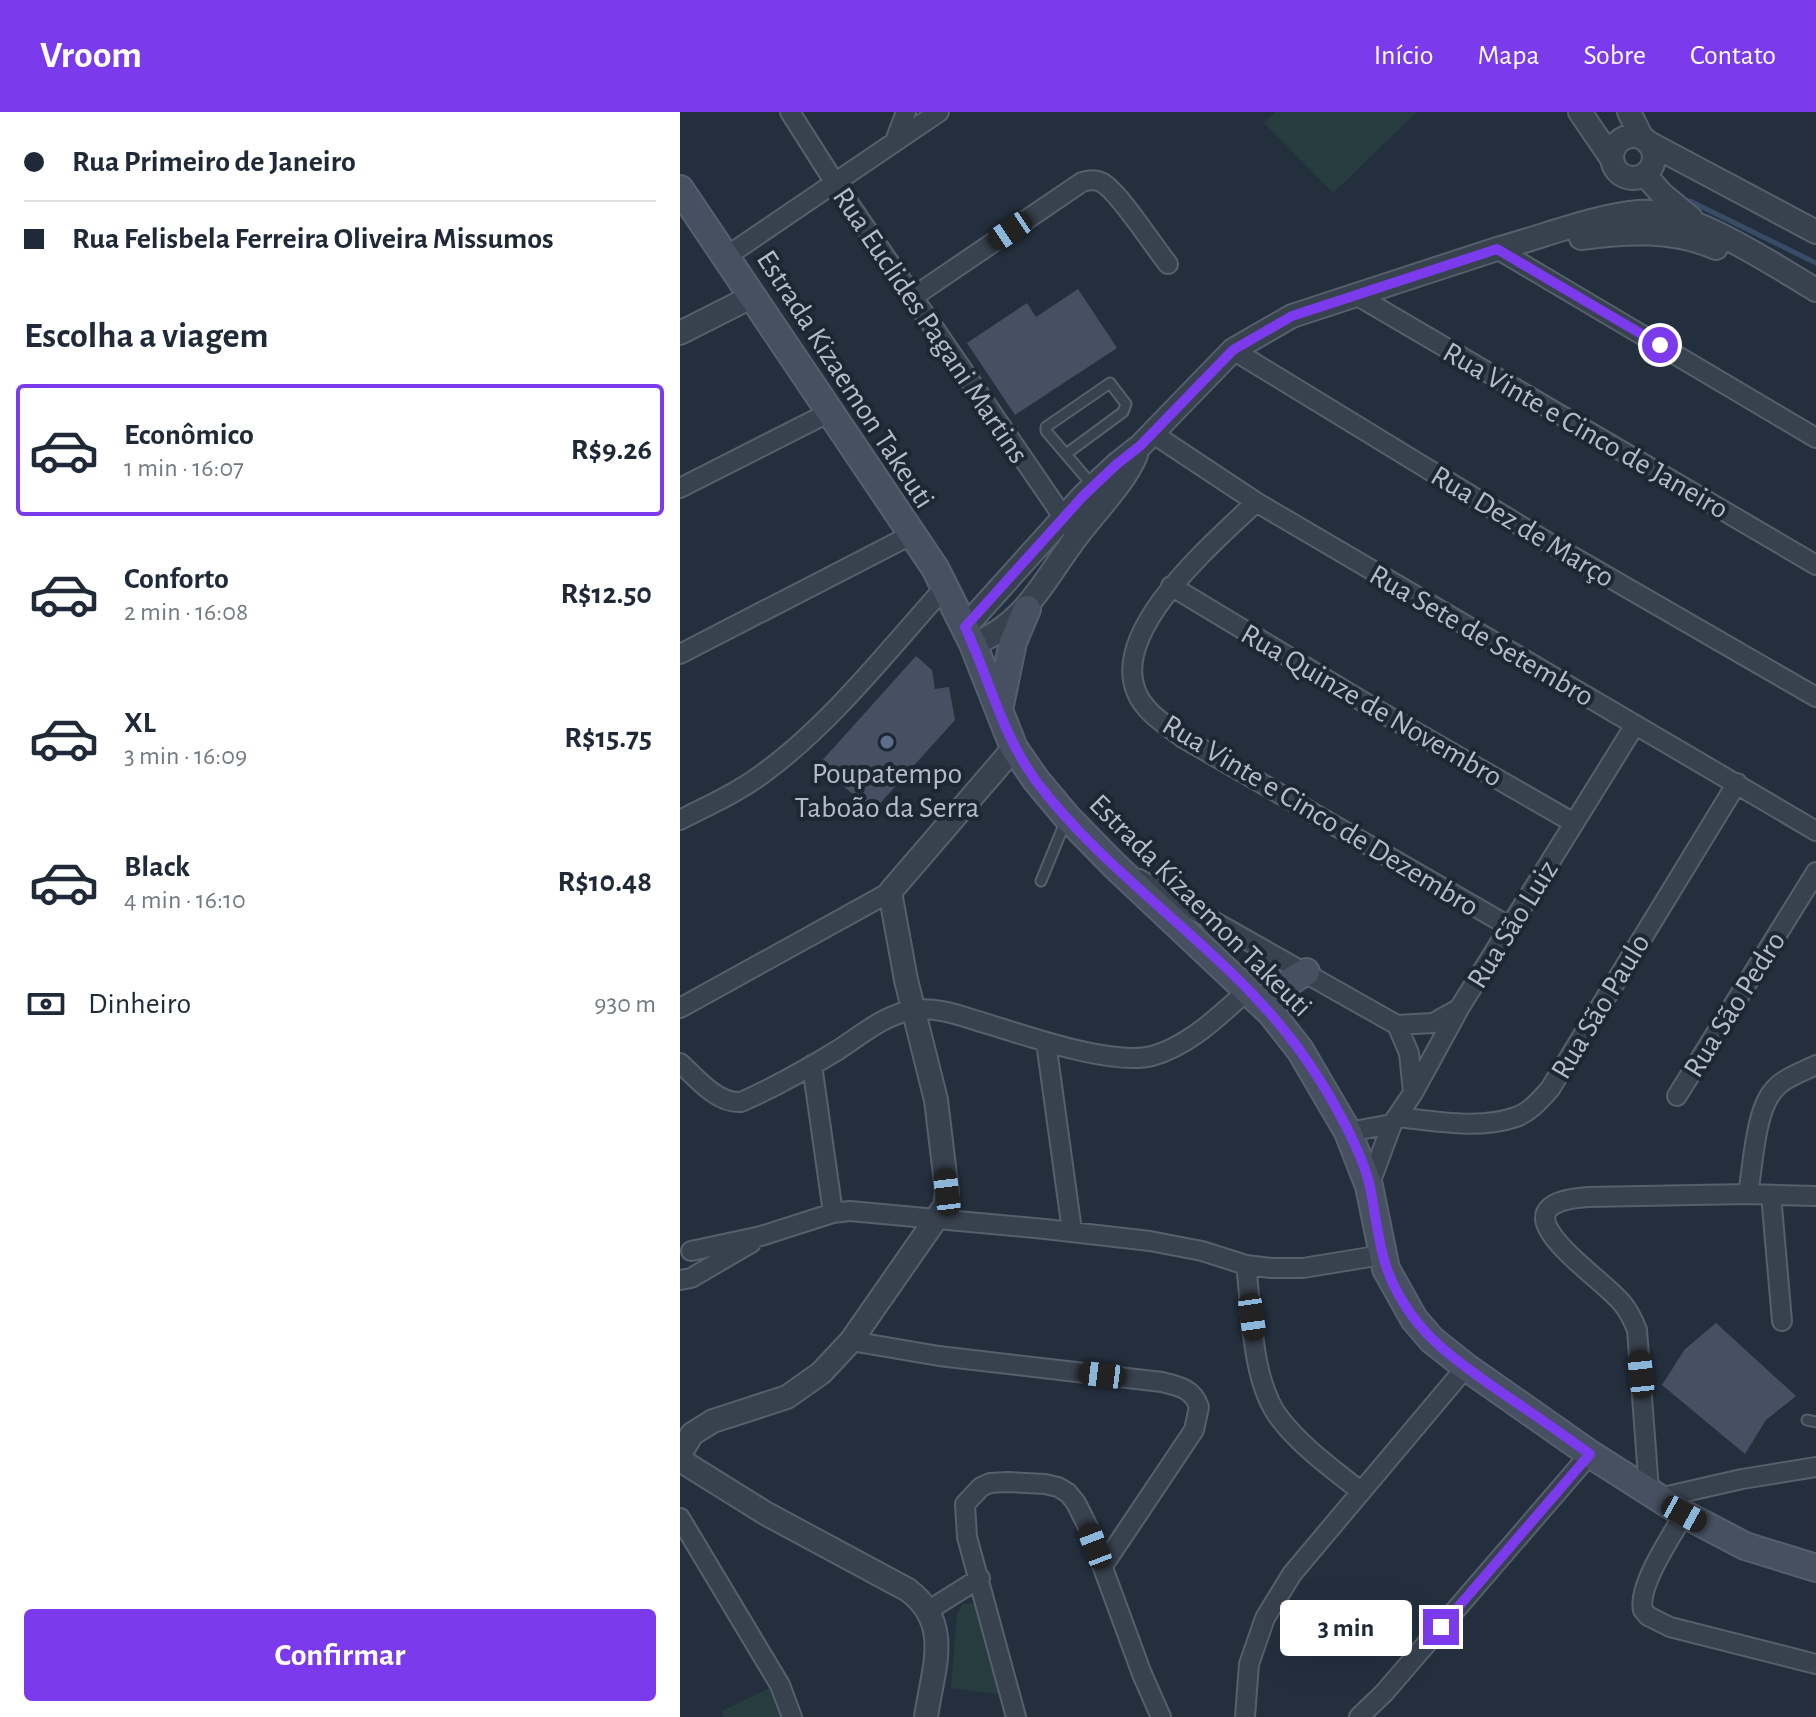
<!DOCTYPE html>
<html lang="pt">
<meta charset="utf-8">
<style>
body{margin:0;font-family:"Alegreya Sans",sans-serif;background:#f2f2f3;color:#1f2937;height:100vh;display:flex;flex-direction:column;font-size:30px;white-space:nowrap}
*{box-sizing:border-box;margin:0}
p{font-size:26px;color:#747a83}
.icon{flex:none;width:44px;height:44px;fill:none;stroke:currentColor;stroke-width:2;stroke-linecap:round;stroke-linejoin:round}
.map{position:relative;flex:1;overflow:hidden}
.side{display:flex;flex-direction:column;background:#fff;width:680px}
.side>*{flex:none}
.top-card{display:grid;align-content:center;height:176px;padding:0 24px;background:#fff}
.end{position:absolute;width:36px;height:36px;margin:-18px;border:10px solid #7c3aed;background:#fff;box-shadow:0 0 0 4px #fff}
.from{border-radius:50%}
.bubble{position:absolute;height:56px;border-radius:8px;background:#fff;box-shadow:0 8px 32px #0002;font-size:26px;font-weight:700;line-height:56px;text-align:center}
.car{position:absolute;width:24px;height:48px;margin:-24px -12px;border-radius:10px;box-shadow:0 0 6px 2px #0007;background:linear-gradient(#222 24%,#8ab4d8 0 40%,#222 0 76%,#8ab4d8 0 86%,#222 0)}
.top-card b{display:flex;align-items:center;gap:28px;height:76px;font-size:30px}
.top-card b+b{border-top:2px solid #e0e1e3}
.top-card i{width:20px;height:20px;background:#1f2937}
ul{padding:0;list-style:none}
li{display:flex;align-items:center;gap:24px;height:132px;margin:0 16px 12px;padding:0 8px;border:4px solid transparent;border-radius:8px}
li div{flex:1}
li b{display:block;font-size:30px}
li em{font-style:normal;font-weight:700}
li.current{border-color:#7c3aed}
li>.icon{width:72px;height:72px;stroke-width:1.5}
h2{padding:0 24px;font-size:36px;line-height:96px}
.pay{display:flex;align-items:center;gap:20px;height:88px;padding:0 24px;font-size:30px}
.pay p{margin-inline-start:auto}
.primary-button{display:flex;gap:16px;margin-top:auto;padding:16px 24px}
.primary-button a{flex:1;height:92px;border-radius:8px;background:#7c3aed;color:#fff;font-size:32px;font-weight:700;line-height:92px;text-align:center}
header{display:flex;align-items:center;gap:48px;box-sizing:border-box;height:112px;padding:0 40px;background:#7c3aed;color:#fff}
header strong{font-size:38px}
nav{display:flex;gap:44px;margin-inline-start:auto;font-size:28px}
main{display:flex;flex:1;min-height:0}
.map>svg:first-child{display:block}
.green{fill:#263c3f}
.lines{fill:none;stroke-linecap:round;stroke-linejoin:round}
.stream{stroke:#394c67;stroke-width:5}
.building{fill:#455162}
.service-casing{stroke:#565f6c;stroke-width:13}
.minor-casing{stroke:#565f6c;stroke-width:22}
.tertiary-casing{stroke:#565f6c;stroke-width:26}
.secondary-casing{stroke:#565f6c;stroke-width:30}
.service{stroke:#38414e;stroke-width:9}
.minor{stroke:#38414e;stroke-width:18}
.tertiary{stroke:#38414e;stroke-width:22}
.secondary{stroke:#465061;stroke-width:26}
.route{stroke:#7c3aed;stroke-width:10}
.service-dot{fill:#5c6f8a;stroke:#1d2633;stroke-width:3}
.labels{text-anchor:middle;stroke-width:8;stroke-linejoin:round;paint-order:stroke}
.street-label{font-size:30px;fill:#b4bcc9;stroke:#1d2633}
.poi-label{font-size:30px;fill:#b4bcc9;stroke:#1d2633}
</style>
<header>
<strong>Vroom</strong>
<nav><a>Início</a><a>Mapa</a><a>Sobre</a><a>Contato</a></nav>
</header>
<main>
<section class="side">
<div class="top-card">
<b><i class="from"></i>Rua Primeiro de Janeiro</b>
<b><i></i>Rua Felisbela Ferreira Oliveira Missumos</b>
</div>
<h2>Escolha a viagem</h2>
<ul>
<li class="current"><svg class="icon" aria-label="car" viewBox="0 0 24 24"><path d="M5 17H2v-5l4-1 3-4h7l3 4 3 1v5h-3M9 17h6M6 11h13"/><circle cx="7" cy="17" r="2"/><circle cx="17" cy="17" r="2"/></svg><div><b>Econômico</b><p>1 min · 16:07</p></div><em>R$9.26</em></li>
<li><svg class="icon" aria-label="car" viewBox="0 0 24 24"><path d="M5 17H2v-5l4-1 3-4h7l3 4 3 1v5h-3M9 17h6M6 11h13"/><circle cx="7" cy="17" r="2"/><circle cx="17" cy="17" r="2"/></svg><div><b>Conforto</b><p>2 min · 16:08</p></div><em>R$12.50</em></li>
<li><svg class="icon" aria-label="car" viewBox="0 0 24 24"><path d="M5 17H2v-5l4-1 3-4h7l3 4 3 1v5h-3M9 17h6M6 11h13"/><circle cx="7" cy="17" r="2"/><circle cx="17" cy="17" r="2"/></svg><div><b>XL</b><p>3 min · 16:09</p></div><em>R$15.75</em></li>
<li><svg class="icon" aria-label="car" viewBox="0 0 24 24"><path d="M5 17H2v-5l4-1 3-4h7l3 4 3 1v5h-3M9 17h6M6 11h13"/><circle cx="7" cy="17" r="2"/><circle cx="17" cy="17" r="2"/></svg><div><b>Black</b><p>4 min · 16:10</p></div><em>R$10.48</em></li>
</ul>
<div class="pay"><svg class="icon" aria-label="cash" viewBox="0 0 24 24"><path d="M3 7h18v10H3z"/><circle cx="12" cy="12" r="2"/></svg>Dinheiro<p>930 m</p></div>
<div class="primary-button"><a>Confirmar</a></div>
</section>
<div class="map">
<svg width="1136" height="1605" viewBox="0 0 1136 1605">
<rect width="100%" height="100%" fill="#242f3e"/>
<!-- green -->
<path class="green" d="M 595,0 L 737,0 L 653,81 L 584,11 Z
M 294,1491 L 303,1497 L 326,1583 L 271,1576 L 277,1502 L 283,1492 Z
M 92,1575 L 105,1605 L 43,1605 L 42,1599 Z"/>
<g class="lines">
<!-- stream -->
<path class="stream" d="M 1010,89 L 1136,151"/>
</g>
<!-- building -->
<path class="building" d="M 398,177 L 437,236 L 335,303 L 287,231 L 347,191 L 356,205 Z
M 236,544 L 252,558 L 255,577 L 269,575 L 275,608 L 194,698 L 151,665 L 139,652 Z
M 1036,1211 L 1116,1284 L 1086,1308 L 1065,1342 L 982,1273 L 1005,1237 Z"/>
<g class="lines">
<defs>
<path id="service" d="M 386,342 L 443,300 L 446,292 L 430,271 L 366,315 L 366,319 L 413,374
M 361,769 L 386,708
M 1127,1308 L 1136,1310"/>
<path id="minor" d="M 110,0 L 155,71 L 390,415
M 215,29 L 226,0
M 817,137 L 1136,326
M 47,144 L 259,0
M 676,183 L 1136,453
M 233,185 L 402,70 C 409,68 415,67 421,70 C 438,78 474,135 488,152
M 553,238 L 859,425 L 1136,585
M 472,321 L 576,390 L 1136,719
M 0,376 L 150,300
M 576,390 C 536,429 431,516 456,579 C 464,600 486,613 503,626 L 832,816
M 491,474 L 692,595 L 894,711
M 0,542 L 231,423
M 0,708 C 29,693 59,680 85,660 C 151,612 210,536 265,475
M 459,767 L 717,913 L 753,911 L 778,897
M 0,896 L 210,780
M 717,913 L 729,941 L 733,980
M 366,930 L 392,1119
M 0,951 C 17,966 37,992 61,990 C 95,975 127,957 158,938 C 181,923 206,902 233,898 C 259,894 286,906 311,913 C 350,925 433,954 472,944 C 509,934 540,903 567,879
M 132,953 L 153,1101
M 997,984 L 1136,760
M 717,1005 C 754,1009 799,1018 836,1005 C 850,1000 860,988 870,977 L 1057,671
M 668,1020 L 712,1012
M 689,1074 L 712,1012 L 733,981 L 780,895 L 955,613
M 1068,1082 C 1073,1054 1075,1000 1093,979 C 1103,966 1122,960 1136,953
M 1091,1083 L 1102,1209
M 11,1139 L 81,1124 L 153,1101 L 170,1099 L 365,1117 L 470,1129 L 522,1139 L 566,1153 L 591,1156 L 623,1156 L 702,1143
M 566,1153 C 572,1200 571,1271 601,1308 C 623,1336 653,1357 680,1379
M 0,1168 L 11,1166 L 71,1131
M 171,1229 L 259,1244 L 482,1270 C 499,1274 513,1277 519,1295 L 514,1318 L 423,1454
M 969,1378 L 957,1218 C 953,1208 949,1199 942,1191 C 917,1161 805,1092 908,1085 L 1068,1082 L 1136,1084
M 979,1386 L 1062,1367 L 1136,1355
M 1004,1402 C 992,1424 957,1474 963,1498 L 968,1504 L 990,1515 L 1136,1552
M 0,1406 L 100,1573 L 112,1605
M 249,1498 L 300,1466
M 336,1605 L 287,1425 L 285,1392 L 301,1375 L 310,1371 L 327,1370 L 365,1372 L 378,1375 L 388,1381 L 396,1391 L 408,1415 L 462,1562 L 481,1605
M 565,1605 L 569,1552 L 585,1506 L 612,1462 L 786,1255
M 679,1605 L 704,1581 L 910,1342"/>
<path id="tertiary" d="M 900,0 L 932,47
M 949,0 L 962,26
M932 45a21 21 0 1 1 42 0a21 21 0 1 1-42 0Z
M 967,30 L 1136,120
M 965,63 L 982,82 L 1011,106
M 901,126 C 947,120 993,117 1036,136
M 0,221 L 73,184
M 285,515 L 404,383 L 437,352 L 460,334 L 553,238 L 612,204 L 817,137 C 862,125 913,104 959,100 C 1010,96 1092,152 1136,178
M 293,532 C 346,513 366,464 398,423 C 418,396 443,373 456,343
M 0,1342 L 12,1322 L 33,1309 L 107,1285 L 141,1261 L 171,1229 L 265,1094 L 267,1080 L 256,988 L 226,868 L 210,780 L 334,636
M 0,1348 L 85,1401 L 228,1478 C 273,1512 253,1556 246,1605"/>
<path id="secondary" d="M 0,77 L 255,456 L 293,532 L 334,636 L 356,668 L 387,705 L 434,753 L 591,901 L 620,938 L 668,1020 L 689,1074 L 706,1157 L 734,1207 L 752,1228 L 786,1255 L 910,1342 L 1004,1402 L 1065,1434 L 1136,1456
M 319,598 L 333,530 L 347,497
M 591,901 C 599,880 605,870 626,860"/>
</defs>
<!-- service casing -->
<use href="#service" class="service-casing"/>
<!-- minor casing -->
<use href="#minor" class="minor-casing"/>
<!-- tertiary casing -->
<use href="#tertiary" class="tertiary-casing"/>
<!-- secondary casing -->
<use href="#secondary" class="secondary-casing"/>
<!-- service -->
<use href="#service" class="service"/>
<!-- minor -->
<use href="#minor" class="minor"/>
<!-- tertiary -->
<use href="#tertiary" class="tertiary"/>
<!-- secondary -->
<use href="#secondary" class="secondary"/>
</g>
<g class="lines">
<!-- route -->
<path class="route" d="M 761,1515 L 910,1342 C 882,1322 854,1302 825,1283 C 785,1255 744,1229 720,1185 C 699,1150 698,1114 690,1075 C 681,1034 643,970 618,936 C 544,835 431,769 356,669 C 322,623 309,566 285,515 L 404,383 L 437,352 L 460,334 L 553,238 L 612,204 L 817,137 L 980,233"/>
</g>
<!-- markers -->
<circle class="service-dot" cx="207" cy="630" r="8"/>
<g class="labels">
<!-- street labels -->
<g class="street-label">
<text transform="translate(251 213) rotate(56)" y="10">Rua Euclides Pagani Martins</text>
<text transform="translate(166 267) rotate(57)" y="10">Estrada Kizaemon Takeuti</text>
<text transform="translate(906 318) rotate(30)" y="10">Rua Vinte e Cinco de Janeiro</text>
<text transform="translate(843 414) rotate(31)" y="10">Rua Dez de Março</text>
<text transform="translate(802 523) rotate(30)" y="10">Rua Sete de Setembro</text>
<text transform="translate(692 593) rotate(30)" y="10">Rua Quinze de Novembro</text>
<text transform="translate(641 703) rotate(31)" y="10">Rua Vinte e Cinco de Dezembro</text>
<text transform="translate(521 793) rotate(45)" y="10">Estrada Kizaemon Takeuti</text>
<text transform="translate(832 812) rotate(-58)" y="10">Rua São Luiz</text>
<text transform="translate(1054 892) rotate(-58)" y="10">Rua São Pedro</text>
<text transform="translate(920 894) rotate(-59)" y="10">Rua São Paulo</text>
</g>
<!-- poi labels -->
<g class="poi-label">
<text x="207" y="671">Poupatempo<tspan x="207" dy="34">Taboão da Serra</tspan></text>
</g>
</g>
</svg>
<i class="end from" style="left:980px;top:233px"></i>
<i class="end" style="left:761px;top:1515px"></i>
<div class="bubble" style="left:600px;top:1488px;width:132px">3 min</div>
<i class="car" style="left:330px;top:119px;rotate:236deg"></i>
<i class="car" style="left:267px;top:1080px;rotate:353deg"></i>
<i class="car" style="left:572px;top:1205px;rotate:172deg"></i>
<i class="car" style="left:961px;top:1262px;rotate:354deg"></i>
<i class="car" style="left:422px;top:1263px;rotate:277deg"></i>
<i class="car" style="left:1004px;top:1402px;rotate:119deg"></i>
<i class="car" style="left:415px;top:1434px;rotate:339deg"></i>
</div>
</main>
